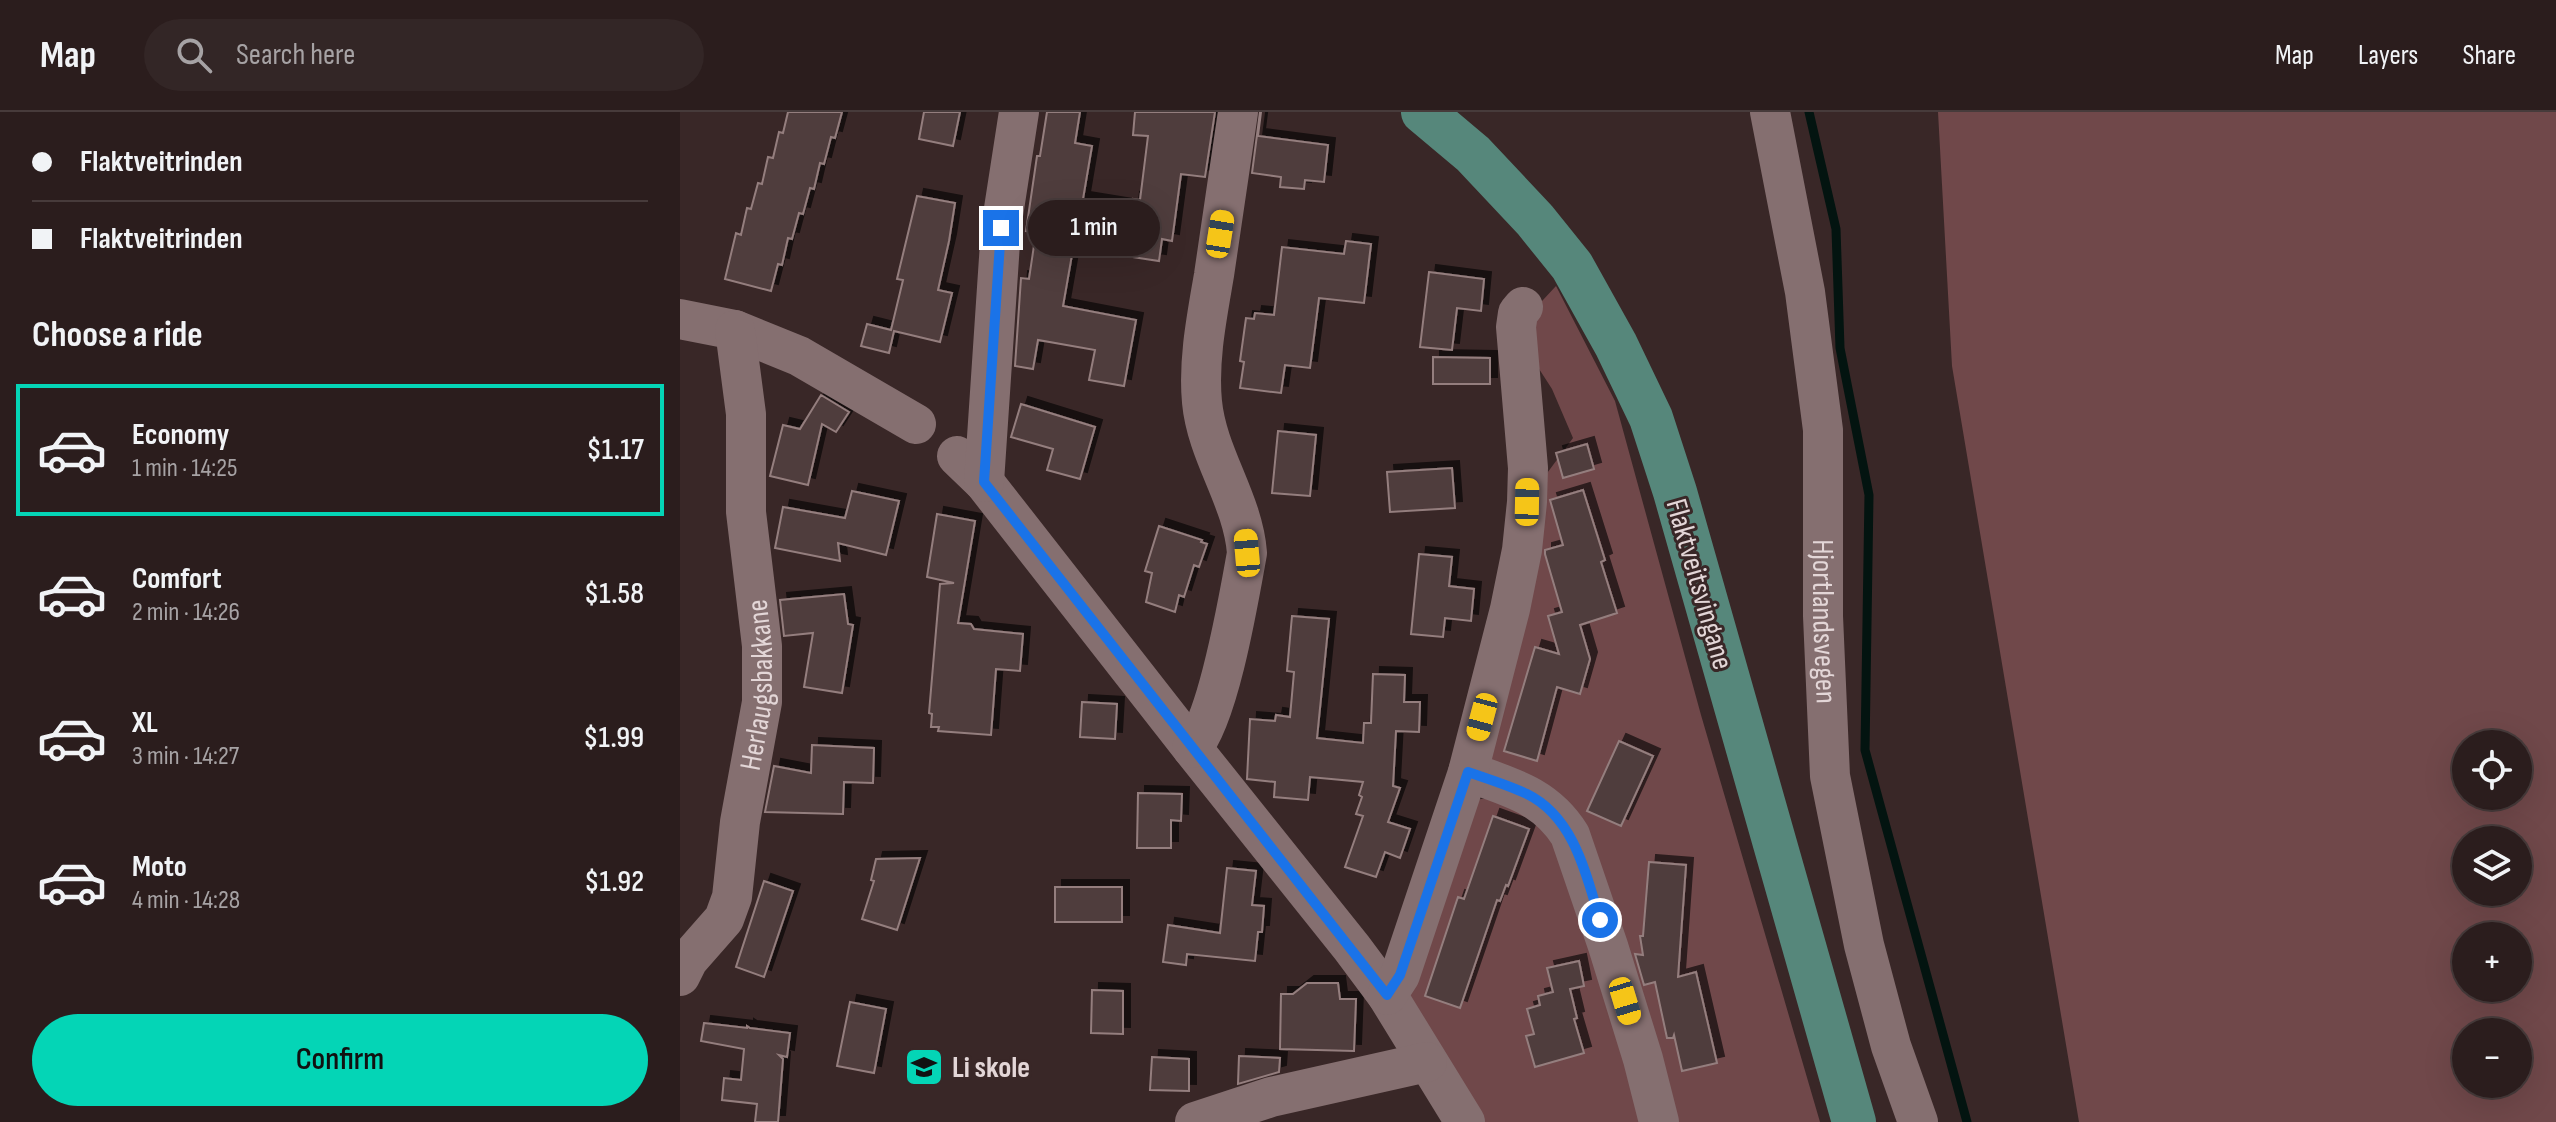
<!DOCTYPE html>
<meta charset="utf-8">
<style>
body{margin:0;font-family:"Sofia Sans Condensed",sans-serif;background:#332626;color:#f1f3f6;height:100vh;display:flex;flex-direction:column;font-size:30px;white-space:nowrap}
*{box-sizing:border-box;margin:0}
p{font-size:26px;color:#a6a2a4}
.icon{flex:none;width:44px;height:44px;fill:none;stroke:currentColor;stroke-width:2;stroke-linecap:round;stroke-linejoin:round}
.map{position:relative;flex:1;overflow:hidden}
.sheet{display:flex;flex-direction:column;background:#2b1d1d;width:680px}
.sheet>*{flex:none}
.guide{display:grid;align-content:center;height:176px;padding:0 32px;background:#2b1d1d}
.buttons{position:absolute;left:1772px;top:618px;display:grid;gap:16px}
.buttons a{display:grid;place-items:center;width:80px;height:80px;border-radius:50%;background:#2b1d1d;box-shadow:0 8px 32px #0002,0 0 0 2px #473b3b;font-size:40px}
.end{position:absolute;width:36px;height:36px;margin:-18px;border:10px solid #1a73e8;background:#fff;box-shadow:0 0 0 4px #fff}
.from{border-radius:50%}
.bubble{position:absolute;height:56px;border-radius:28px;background:#2b1d1d;box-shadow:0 8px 32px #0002,0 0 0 2px #473b3b;font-size:26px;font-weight:600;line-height:56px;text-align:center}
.car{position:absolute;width:24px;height:48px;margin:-24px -12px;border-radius:10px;box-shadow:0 0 6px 2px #0007;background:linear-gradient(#f5c518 24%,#345 0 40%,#f5c518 0 76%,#345 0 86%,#f5c518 0)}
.guide b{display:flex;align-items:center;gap:28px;height:76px;font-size:30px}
.guide b+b{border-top:2px solid #473b3b}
.guide i{width:20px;height:20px;background:#f1f3f6}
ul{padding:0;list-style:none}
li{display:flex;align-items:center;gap:24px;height:132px;margin:0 16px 12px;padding:0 16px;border:4px solid transparent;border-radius:0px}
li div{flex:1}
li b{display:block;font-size:30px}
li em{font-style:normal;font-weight:600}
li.on{border-color:#04d5b6}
li>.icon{width:72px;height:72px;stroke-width:1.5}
h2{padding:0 32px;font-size:36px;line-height:96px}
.action{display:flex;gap:16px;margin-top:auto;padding:16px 32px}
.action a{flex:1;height:92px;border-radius:48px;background:#04d5b6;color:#111;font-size:32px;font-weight:600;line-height:92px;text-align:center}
header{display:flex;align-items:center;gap:48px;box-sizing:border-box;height:112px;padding:0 40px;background:#2b1d1d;border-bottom:2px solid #473b3b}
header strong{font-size:38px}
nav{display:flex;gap:44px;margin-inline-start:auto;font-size:28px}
.search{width:560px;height:72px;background:#332626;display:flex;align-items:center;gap:20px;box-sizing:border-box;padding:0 28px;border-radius:44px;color:#a6a2a4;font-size:30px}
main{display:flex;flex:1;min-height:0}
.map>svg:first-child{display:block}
.green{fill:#70484a;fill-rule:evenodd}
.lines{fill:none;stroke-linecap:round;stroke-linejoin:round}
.stream{stroke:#031410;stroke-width:9}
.building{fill:#4f3c3c;stroke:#947e7e;stroke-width:2;filter:url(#shadow)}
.minor{stroke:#856f70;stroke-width:40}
.major{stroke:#56877b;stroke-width:44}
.route{stroke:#1a73e8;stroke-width:10}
.labels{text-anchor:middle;stroke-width:6;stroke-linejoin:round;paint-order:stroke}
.street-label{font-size:30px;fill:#e3d6d7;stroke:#392727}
.poi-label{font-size:30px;font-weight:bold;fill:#e3d6d7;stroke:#392727;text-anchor:start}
</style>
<header>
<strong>Map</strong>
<div class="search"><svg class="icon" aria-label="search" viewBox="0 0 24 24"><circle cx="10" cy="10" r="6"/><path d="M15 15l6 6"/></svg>Search here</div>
<nav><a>Map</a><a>Layers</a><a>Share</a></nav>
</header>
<main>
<section class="sheet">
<div class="guide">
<b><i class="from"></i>Flaktveitrinden</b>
<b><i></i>Flaktveitrinden</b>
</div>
<h2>Choose a ride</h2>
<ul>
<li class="on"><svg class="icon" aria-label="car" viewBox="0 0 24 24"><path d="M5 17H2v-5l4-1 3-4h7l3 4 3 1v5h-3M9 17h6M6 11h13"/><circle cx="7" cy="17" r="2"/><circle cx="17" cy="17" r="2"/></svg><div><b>Economy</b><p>1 min · 14:25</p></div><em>$1.17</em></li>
<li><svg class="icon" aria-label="car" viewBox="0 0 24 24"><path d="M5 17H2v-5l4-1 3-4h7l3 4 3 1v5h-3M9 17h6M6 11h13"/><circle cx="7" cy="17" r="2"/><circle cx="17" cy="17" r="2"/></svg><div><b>Comfort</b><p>2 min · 14:26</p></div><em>$1.58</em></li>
<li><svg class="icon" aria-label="car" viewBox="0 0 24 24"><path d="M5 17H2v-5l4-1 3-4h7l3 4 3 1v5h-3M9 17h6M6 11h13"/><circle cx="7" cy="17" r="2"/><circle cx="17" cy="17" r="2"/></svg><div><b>XL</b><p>3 min · 14:27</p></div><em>$1.99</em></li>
<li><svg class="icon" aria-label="car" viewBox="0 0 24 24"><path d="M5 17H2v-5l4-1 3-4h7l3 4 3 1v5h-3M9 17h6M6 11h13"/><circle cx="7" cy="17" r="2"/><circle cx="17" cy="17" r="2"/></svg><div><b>Moto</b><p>4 min · 14:28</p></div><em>$1.92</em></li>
</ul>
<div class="action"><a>Confirm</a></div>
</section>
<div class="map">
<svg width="1876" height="1010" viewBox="0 0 1876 1010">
<defs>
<filter id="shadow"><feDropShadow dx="7" dy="-7" stdDeviation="0" flood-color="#0009"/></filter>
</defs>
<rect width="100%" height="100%" fill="#392727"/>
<!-- green -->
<path class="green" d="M 1258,0 L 1876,0 L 1876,1010 L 1399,1010 L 1272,254 ZM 1838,632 L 1838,684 L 1786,684 L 1786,632 ZM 1838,728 L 1838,780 L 1786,780 L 1786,728 ZM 1786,824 L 1838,824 L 1838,876 L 1786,876 ZM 1786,920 L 1838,920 L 1838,972 L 1786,972 Z
M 876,174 L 935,289 L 1021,603 L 1140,1010 L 987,1010 L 902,721 L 808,647 L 862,368 L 893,326 L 872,277 L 852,246 L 849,203 Z
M 829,684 L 876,711 L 970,1010 L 798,1010 L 728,886 L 792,688 Z"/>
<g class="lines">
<!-- stream -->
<path class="stream" d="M 1129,0 L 1156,117 L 1160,236 L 1189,383 L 1185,638 L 1287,1010"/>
</g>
<!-- building -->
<path class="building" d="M 108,0 L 162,0 L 155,26 L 151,25 L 144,52 L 140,51 L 134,77 L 130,76 L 123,102 L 119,101 L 112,127 L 108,126 L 102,153 L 98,152 L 91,179 L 45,167 L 56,121 L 61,123 L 67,96 L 71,97 L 78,71 L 82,72 L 88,45 L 93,46 L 99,20 L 103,21 Z
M 244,0 L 280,0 L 273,34 L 239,27 Z
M 367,0 L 400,0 L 395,31 L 412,34 L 403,87 L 452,95 L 453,87 L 460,88 L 468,24 L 453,23 L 455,0 L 535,0 L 525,65 L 501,62 L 492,129 L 482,127 L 479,149 L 452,145 L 455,129 L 396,120 L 383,194 L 456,208 L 444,274 L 409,268 L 415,238 L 358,228 L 353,257 L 335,254 L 341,166 L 349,167 L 356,120 L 346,119 L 357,44 L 360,44 Z
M 580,0 L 581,0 L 578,24 L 648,33 L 644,70 L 625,68 L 624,77 L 600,75 L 601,65 L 572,61 Z
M 237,84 L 275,91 L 269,129 L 258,178 L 272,181 L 260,230 L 214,219 L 209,241 L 181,234 L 187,212 L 211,218 L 223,168 L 217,167 Z
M 666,129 L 691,132 L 684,191 L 639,186 L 630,256 L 605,253 L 601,281 L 560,276 L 564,250 L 560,249 L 566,206 L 574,207 L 575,201 L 594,203 L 602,135 L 664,142 Z
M 749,160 L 804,167 L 801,199 L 777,196 L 772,238 L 740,235 Z
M 753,245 L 810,246 L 810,272 L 753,272 Z
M 141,283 L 169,300 L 156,320 L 142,312 L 128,373 L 90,364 L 103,313 L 120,317 Z
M 341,292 L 415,315 L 400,367 L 367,358 L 373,337 L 331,325 Z
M 598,319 L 636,323 L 630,384 L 592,381 Z
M 907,332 L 914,357 L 883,366 L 876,341 Z
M 772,356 L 775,396 L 710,400 L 707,360 Z
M 903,378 L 925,448 L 921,450 L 937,501 L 900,513 L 910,547 L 900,582 L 877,575 L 857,649 L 824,639 L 855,535 L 879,542 L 868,504 L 882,500 L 865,442 L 865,438 L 883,433 L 870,388 Z
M 172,379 L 219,389 L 206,443 L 158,431 L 160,449 L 95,436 L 103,395 L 165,406 Z
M 257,402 L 295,409 L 278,511 L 291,512 L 294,517 L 343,522 L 340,559 L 316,557 L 311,623 L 258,619 L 259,615 L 251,615 L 252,602 L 249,601 L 260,472 L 274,471 L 247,465 Z
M 479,414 L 522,428 L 521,430 L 527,432 L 519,455 L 514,453 L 504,485 L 499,483 L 495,500 L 466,490 L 472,461 L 465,459 Z
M 739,442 L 772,445 L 769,474 L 794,477 L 791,509 L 765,506 L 763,525 L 731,522 Z
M 164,482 L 168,512 L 173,513 L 162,581 L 124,575 L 133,521 L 104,524 L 100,488 Z
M 612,504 L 649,507 L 637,626 L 683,631 L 684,611 L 691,611 L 693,562 L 725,563 L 724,590 L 740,590 L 739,620 L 716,619 L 713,674 L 720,676 L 708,710 L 730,717 L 720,746 L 705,740 L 696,765 L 665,755 L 683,704 L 676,702 L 682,685 L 679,683 L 683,670 L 630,665 L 628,688 L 594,685 L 595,670 L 567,667 L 570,607 L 595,609 L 596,603 L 610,605 L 614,560 L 607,559 Z
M 402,590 L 437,592 L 435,627 L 400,625 Z
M 939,629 L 973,644 L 941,714 L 907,699 Z
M 132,633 L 194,636 L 193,671 L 164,670 L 163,702 L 85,700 L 94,654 L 131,661 Z
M 458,681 L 502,682 L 501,709 L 491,708 L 491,736 L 457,736 Z
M 813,704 L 849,717 L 828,774 L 826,773 L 820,789 L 817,788 L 780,896 L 745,884 L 778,785 L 784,787 Z
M 240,746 L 217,818 L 182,807 L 194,769 L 191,768 L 196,747 Z
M 969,750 L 1006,753 L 998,865 L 1016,860 L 1037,951 L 1002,959 L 994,923 L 993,926 L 987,926 L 975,870 L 964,873 L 955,842 L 963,843 L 960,824 L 963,824 Z
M 547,756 L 576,759 L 572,793 L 584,794 L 582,820 L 578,820 L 575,849 L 507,842 L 506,853 L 483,850 L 488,813 L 540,821 Z
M 84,769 L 113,779 L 84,865 L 56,855 Z
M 375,775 L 442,775 L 442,810 L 375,810 Z
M 899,849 L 904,874 L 890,877 L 897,906 L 894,907 L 904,941 L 855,955 L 846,924 L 854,922 L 847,897 L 860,893 L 858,884 L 873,880 L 867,856 Z
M 627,871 L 658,871 L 660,887 L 676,887 L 674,939 L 600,937 L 601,882 L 613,882 Z
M 412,878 L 443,879 L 443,922 L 411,921 Z
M 170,890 L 206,897 L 194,961 L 157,954 Z
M 24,911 L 67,916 L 67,914 L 70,916 L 110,921 L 107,945 L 99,943 L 103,947 L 98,1010 L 75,1010 L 77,992 L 42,988 L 44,966 L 61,968 L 64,937 L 21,929 Z
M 559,944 L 600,946 L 599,960 L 558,972 Z
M 472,945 L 509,947 L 509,979 L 470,978 Z"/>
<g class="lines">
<!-- minor -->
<g class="minor">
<path id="s1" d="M 1090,0 L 1125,180 L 1143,318 L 1143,504 L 1150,664 L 1184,833 L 1211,934 L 1238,1010"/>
<path d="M 0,207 L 55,218 L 119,244 L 236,312"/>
<path d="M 277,344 L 304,370 L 512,636 L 672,836 L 707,883 L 785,1010"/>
<path d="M 304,370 L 321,116 L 339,0"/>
<path d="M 512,636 C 539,606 559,485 567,441 C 563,388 527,343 522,290 C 518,248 527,204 534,163 C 542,109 550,54 558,0"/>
<path d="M 788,660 C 829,675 865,683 890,723 L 928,834 L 963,947 L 979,1010"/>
<path id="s2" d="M 0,864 L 8,848 L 44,807 L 52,785 L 60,710 L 82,590 L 82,534 L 66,400 L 66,302 L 55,218"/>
<path d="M 707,883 L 720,863 L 788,660 L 830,497 L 842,438 L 847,390 L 848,356 L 836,215 L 838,201 L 843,195"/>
<path d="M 515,1010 L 591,985 L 747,950"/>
</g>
<!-- major -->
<path class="major" d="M 743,0 L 793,42 L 855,108 L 892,154 L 936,233 L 971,306 L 995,380 L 1174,1010"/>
</g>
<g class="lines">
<!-- route -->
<path class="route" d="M 321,116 L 304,370 L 707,883 L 720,863 L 788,660 C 808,667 828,673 847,682 C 894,705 906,762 920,808"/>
</g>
<!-- icons -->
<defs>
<symbol id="school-square" viewBox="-11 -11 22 22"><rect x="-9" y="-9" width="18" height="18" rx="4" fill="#04d5b6" stroke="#392727"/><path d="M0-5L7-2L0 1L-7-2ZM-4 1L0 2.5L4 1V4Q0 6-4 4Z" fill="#111"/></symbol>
</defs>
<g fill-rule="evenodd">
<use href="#school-square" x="222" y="933" width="44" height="44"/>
</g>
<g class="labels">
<!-- street labels -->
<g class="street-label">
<text transform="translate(1020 472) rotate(74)" y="10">Flaktveitsvingane</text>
<text dy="10" stroke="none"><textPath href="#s1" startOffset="514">Hjortlandsvegen</textPath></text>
<text dy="10" stroke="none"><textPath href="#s2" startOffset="310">Herlaugsbakkane</textPath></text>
</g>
<!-- poi labels -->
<g class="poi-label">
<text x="272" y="965">Li skole</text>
</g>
</g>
</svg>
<div class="buttons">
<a><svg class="icon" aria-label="locate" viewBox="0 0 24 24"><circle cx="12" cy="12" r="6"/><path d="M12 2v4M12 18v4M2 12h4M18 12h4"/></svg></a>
<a><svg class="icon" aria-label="layers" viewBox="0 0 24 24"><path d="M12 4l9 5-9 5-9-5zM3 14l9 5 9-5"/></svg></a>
<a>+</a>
<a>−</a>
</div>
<i class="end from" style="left:920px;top:808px"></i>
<i class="end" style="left:321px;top:116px"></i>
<div class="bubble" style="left:348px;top:88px;width:132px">1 min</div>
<i class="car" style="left:540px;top:122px;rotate:9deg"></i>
<i class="car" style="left:847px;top:390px;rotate:1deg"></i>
<i class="car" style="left:567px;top:441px;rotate:355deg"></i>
<i class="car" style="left:802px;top:605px;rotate:195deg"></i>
<i class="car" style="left:945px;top:889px;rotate:163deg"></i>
</div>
</main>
